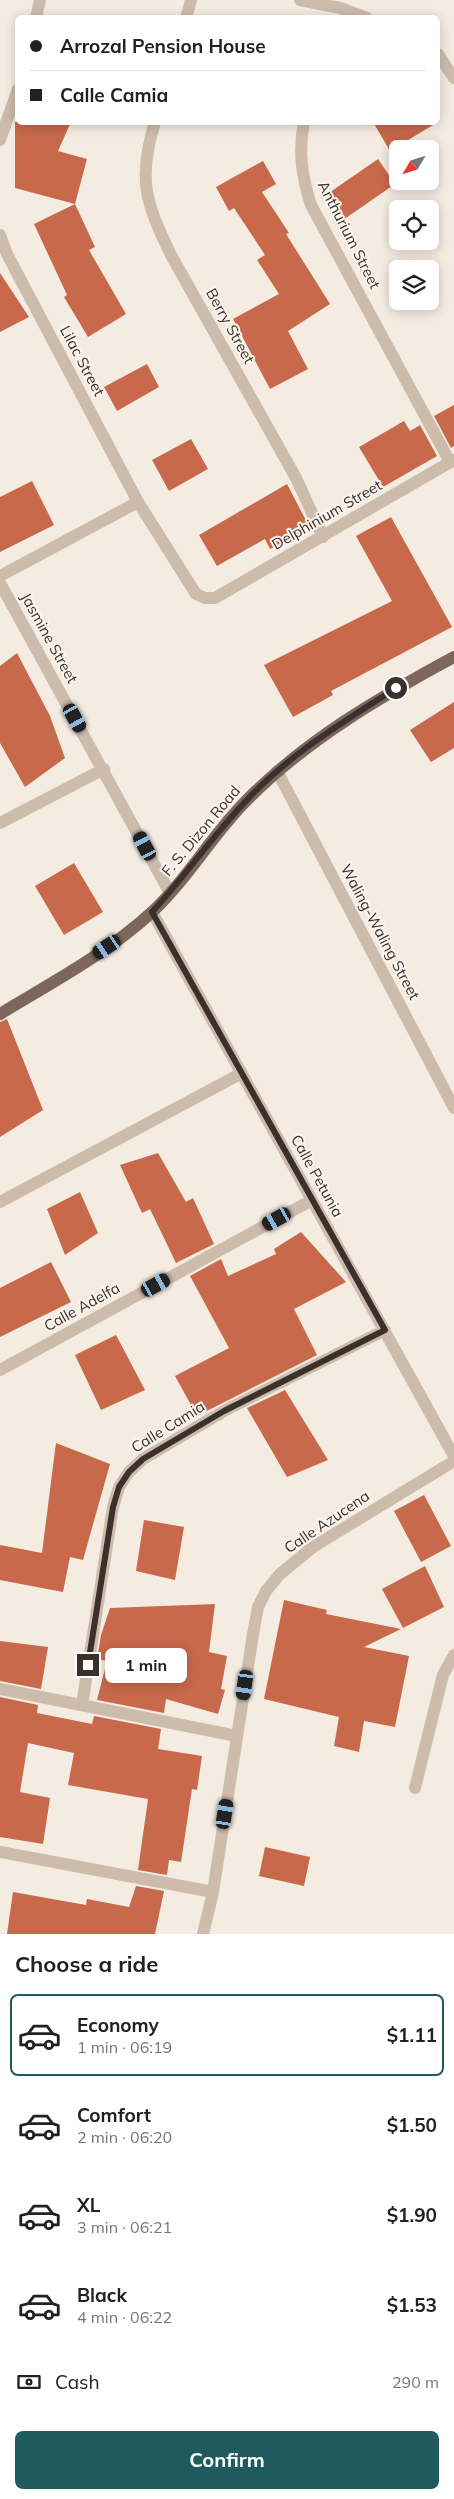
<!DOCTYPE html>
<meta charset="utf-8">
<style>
body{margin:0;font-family:Mulish,sans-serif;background:#f6f6f6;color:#202124;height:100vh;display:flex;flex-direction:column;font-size:19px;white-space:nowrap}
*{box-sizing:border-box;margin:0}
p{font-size:16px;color:#757577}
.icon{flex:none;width:28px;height:28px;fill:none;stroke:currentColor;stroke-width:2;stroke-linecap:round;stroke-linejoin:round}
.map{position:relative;height:1934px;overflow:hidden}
.details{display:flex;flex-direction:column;background:#fff;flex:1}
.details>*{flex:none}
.top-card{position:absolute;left:15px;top:15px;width:425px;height:110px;border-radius:8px;box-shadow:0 2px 12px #0003;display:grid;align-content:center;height:110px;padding:0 15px;background:#fff}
.needle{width:32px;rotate:232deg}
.buttons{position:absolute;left:389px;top:140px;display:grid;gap:10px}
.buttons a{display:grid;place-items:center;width:50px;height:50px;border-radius:8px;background:#fff;box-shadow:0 2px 12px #0003;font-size:25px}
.end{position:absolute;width:22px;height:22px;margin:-11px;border:6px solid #3b302b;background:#fff;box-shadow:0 0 0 2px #fff}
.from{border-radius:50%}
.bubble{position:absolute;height:35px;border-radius:8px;background:#fff;box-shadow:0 2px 12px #0003;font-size:16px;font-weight:700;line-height:35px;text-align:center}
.car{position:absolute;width:15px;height:30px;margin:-15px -8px;border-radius:6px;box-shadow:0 0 4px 1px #0007;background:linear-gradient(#222 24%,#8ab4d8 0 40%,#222 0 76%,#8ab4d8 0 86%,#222 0)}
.top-card b{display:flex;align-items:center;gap:18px;height:48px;font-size:19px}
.top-card b+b{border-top:1px solid #e0e0e0}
.top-card i{width:12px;height:12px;background:#202124}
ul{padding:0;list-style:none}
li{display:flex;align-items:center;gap:15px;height:82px;margin:0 10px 8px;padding:0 5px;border:2px solid transparent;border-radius:8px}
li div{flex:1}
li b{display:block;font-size:19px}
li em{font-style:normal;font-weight:700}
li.selected{border-color:#1f5a5e}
li>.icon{width:45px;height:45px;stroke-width:1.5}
h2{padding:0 15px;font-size:22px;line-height:60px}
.pay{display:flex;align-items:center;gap:12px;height:55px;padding:0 15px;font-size:19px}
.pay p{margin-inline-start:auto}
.button{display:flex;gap:10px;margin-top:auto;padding:10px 15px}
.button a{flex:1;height:58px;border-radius:8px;background:#1f5a5e;color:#fff;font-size:20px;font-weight:700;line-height:58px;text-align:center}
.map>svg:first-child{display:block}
.building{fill:#c8694b}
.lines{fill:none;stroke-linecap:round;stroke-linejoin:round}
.street{stroke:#cdbbac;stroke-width:12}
.primary{stroke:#7d675c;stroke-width:12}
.route{stroke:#3b302b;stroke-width:6}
.labels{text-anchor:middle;stroke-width:4;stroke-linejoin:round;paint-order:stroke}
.street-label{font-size:15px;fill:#3b302b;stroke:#fbf5ee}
</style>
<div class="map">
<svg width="454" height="1934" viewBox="0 0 454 1934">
<rect width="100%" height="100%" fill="#f4ebe1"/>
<!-- building -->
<path class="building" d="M 15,122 L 71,122 L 58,151 L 87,159 L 75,204 L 15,188 Z
M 373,122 L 438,122 L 390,151 Z
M 378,159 L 395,184 L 340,222 L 323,197 Z
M 263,161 L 276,184 L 262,192 L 289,233 L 286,234 L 330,304 L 288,331 L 308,369 L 270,389 L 233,319 L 279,294 L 257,260 L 265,255 L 234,208 L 229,211 L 216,187 Z
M 75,204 L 95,247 L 89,250 L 126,314 L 88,337 L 64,297 L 67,295 L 34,224 Z
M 0,273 L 29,317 L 0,332 Z
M 147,364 L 159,387 L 117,411 L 104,387 Z
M 454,405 L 454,446 L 451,448 L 434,416 Z
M 404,421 L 410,431 L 420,425 L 437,456 L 383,487 L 359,447 Z
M 191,439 L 208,469 L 169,491 L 152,460 Z
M 32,481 L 54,525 L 0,552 L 0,497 Z
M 287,484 L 310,528 L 270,549 L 265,539 L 217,566 L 199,535 Z
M 391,517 L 452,627 L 331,691 L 333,695 L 293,717 L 264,665 L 392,601 L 356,536 Z
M 17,653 L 50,716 L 65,758 L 25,787 L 0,743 L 0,666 Z
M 454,702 L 454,748 L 431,762 L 410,730 Z
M 74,863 L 103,912 L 64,935 L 35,886 Z
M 7,1019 L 43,1110 L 0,1137 L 0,1022 Z
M 158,1153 L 186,1202 L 193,1198 L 214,1244 L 176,1263 L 150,1209 L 142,1213 L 120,1165 Z
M 80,1192 L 98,1233 L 65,1255 L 47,1209 Z
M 301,1232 L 346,1282 L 294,1309 L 317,1355 L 197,1416 L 175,1376 L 229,1348 L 190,1276 L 221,1259 L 228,1276 L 276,1254 L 274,1249 Z
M 51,1262 L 71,1302 L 0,1337 L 0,1288 Z
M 116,1335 L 145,1390 L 101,1410 L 75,1355 Z
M 285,1390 L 328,1460 L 287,1477 L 247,1408 Z
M 56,1443 L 110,1464 L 83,1560 L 70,1557 L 63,1592 L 0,1580 L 0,1545 L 42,1553 Z
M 424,1495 L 451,1546 L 421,1562 L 394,1511 Z
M 144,1520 L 184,1527 L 175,1580 L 136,1571 Z
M 425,1566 L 444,1607 L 403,1628 L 382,1589 Z
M 284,1600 L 327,1610 L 326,1614 L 401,1629 L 364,1647 L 409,1656 L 395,1727 L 364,1721 L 359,1752 L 334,1746 L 339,1717 L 264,1699 Z
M 215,1604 L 209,1652 L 227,1656 L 221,1689 L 225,1690 L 218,1714 L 166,1699 L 164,1713 L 97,1700 L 107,1661 L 97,1659 L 101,1635 L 110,1608 Z
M 0,1641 L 48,1647 L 41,1689 L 0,1681 Z
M 0,1697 L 38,1705 L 37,1713 L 92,1724 L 94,1716 L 161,1729 L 158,1749 L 202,1756 L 197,1790 L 192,1789 L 181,1862 L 169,1860 L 167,1875 L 138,1870 L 148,1799 L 68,1785 L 74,1753 L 28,1743 L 20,1792 L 50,1798 L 43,1844 L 0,1837 Z
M 265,1847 L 310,1857 L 304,1886 L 259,1876 Z
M 136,1886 L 164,1891 L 155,1934 L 7,1934 L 13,1892 L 86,1905 L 87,1899 L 129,1907 Z"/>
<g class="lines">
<!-- street -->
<path class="street" d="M 300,0 L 340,8 L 367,18
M 36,18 L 40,0
M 186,18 L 191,0
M 438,54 L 454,78
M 155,122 C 137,180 146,203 171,255 L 296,478 L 323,537
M 304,122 C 298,151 302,177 311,205 L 450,462
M 0,140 L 18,89
M 0,235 L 7,254 L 138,502 L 196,594 L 205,598 L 215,598 L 454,460
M 0,576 L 138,502
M 0,583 L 170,893
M 277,771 L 454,1108
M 0,823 L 104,769
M 152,912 L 454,1456
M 0,1202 L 242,1073
M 0,1370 L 312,1200
M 0,1689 L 237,1736
M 82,1705 L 113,1507 L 119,1487 L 129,1472 L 143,1459 L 224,1411 L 385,1330
M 415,1788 L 439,1691 L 443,1675 L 454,1655
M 0,1852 L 213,1892
M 203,1934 L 213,1892 L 253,1634 L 258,1607 L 266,1591 L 280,1574 L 313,1547 L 454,1461"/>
<!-- primary -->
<path class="primary" d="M 0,1014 C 51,983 106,954 151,913 C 187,880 212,835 246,801 C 306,740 380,697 454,657"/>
</g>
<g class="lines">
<!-- route -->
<path class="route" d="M 88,1665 L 113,1507 L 119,1487 L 129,1472 L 143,1459 L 224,1411 L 385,1330 L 152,912 C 184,877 212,837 245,802 C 288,755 343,722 396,688"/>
</g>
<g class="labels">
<!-- street labels -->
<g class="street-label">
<text transform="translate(349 235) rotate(63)" y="5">Anthurium Street</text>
<text transform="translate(230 326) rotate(61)" y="5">Berry Street</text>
<text transform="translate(82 361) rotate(62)" y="5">Lilac Street</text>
<text transform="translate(327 515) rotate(-30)" y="5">Delphinium Street</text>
<text transform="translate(49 638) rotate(61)" y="5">Jasmine Street</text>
<text transform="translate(201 831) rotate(-50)" y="5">F. S. Dizon Road</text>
<text transform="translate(380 932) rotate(62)" y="5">Waling-Waling Street</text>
<text transform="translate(317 1176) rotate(61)" y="5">Calle Petunia</text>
<text transform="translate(82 1307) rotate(-29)" y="5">Calle Adelfa</text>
<text transform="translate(168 1427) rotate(-32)" y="5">Calle Camia</text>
<text transform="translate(327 1522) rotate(-34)" y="5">Calle Azucena</text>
</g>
</g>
</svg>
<div class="buttons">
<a><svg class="needle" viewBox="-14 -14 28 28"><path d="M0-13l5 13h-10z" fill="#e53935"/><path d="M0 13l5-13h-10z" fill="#757577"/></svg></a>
<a><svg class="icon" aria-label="locate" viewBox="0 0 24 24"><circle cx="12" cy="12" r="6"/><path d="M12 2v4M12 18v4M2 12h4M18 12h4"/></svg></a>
<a><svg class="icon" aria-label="layers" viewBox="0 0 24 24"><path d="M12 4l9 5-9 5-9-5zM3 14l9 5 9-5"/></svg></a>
</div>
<i class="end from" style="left:396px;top:688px"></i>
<i class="end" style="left:88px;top:1665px"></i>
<div class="bubble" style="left:105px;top:1648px;width:82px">1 min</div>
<i class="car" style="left:75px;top:718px;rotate:151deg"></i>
<i class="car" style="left:145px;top:846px;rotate:332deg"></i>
<i class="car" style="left:107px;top:947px;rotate:236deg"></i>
<i class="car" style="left:277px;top:1219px;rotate:241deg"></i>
<i class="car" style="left:156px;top:1285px;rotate:61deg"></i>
<i class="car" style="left:245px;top:1685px;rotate:188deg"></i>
<i class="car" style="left:225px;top:1814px;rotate:9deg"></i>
<div class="top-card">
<b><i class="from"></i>Arrozal Pension House</b>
<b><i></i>Calle Camia</b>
</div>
</div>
<section class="details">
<h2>Choose a ride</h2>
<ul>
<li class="selected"><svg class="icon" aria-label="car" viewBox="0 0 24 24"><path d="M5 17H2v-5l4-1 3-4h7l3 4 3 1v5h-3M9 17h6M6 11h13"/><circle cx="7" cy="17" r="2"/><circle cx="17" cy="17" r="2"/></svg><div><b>Economy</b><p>1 min · 06:19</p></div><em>$1.11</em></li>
<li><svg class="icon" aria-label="car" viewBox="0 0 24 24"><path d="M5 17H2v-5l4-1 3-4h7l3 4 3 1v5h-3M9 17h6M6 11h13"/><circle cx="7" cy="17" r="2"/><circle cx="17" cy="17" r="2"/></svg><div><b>Comfort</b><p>2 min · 06:20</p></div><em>$1.50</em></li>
<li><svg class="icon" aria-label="car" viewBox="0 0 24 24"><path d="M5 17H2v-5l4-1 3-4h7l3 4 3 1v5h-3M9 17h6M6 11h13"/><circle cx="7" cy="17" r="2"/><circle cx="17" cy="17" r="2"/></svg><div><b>XL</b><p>3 min · 06:21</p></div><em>$1.90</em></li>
<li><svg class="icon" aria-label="car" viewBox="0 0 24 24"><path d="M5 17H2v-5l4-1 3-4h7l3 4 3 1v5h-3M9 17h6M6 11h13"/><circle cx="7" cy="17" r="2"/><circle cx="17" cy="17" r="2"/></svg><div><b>Black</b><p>4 min · 06:22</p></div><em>$1.53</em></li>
</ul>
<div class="pay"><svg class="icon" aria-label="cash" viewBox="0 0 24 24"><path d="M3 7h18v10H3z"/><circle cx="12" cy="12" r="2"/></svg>Cash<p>290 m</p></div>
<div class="button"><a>Confirm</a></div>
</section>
